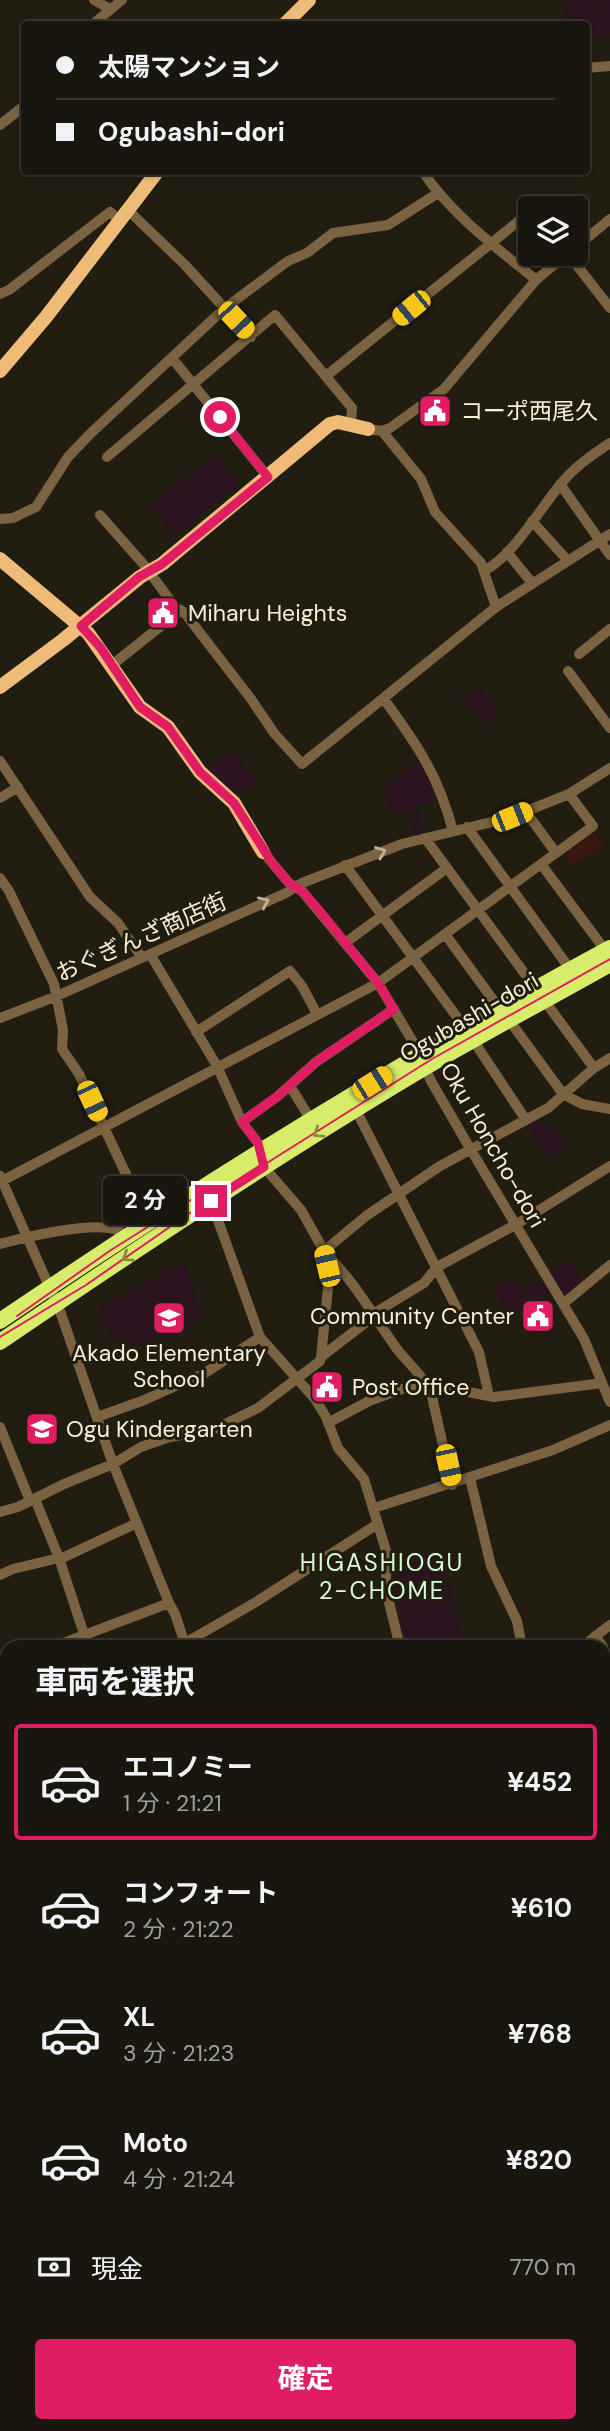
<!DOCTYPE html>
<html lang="ja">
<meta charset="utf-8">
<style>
body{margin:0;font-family:"DM Sans","Noto Sans JP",sans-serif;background:#26231b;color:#f1f3f6;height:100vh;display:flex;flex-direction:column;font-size:26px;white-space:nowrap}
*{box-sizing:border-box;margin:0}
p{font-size:23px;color:#9f9f9d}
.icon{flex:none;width:38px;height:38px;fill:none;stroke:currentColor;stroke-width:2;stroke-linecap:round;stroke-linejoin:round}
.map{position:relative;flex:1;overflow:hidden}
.drawer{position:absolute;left:0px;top:1640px;width:611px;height:793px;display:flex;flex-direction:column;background:#19160d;border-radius:21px 21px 0 0;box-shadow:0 2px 5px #0004,0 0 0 2px #37352e}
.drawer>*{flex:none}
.guide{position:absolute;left:21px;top:21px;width:569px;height:154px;border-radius:7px;box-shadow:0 2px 5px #0004,0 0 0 2px #37352e;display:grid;align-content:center;height:154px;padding:0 35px;background:#19160d}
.fabs{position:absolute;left:518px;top:196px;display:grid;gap:14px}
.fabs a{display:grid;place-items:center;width:70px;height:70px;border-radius:7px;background:#19160d;box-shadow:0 2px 5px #0004,0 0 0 2px #37352e;font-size:35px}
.end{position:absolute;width:32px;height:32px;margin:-16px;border:9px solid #e01c62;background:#fff;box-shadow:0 0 0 4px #fff}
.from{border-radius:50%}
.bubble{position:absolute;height:49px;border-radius:7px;background:#19160d;box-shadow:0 2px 5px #0004,0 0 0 2px #37352e;font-size:23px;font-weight:700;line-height:49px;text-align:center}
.car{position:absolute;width:21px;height:42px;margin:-21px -10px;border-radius:9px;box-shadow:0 0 5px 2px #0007;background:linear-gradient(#f5c518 24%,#345 0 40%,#f5c518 0 76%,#345 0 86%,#f5c518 0)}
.guide b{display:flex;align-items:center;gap:24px;height:66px;font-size:26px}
.guide b+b{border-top:2px solid #37352e}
.guide i{width:18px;height:18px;background:#f1f3f6}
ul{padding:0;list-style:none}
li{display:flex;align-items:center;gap:21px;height:116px;margin:0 14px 10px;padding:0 21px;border:4px solid transparent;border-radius:7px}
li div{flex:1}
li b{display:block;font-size:26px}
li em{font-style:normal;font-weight:700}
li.selected{border-color:#e01c62}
li>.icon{width:63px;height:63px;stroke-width:1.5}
h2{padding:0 35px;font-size:32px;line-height:84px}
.pay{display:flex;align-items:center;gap:18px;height:77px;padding:0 35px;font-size:26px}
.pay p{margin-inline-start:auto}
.action{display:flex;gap:14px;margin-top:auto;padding:14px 35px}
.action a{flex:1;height:80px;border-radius:7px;background:#e01c62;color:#fff;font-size:28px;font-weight:700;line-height:80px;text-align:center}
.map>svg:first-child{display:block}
.green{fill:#2b141f}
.water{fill:#3b1710}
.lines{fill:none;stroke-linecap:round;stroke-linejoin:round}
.street{stroke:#7b6341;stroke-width:10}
.secondary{stroke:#eebb79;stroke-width:14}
.primary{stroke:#d7ed6a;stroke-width:16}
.tram{stroke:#e01c62;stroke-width:2}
.rail{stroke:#e01c62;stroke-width:2.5;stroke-dasharray:10 9;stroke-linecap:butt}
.oneway{stroke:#c1af93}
.oneway2{stroke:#858f42}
.route{stroke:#e01c62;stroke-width:9}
.labels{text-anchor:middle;stroke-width:6;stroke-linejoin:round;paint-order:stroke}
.poi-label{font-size:23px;fill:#faeed6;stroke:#211d11;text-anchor:start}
.street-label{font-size:23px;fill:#faeed6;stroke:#211d11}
.neighbourhood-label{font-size:24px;letter-spacing:2px;fill:#dbfad8;stroke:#211d11}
</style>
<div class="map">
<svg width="610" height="2431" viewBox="0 0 610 2431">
<rect width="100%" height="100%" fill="#211d11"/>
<!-- green -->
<path class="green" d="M 573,0 L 610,0 L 610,10 L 600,13 L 592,12 L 567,20 L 562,8 Z
M 610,11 L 610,35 L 608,31 L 586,39 L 586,24 L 568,24 L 567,22 L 592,13 L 600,15 Z
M 215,455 L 239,485 L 175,536 L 151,506 Z
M 480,687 L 499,714 L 484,724 L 466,699 L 453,708 L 452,706 Z
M 232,750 L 257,781 L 236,796 L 207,770 Z
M 421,757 L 442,799 L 416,806 L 424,833 L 416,835 L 408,809 L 392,813 L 384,789 Z
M 537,1120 L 562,1135 L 568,1144 L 548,1157 L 529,1124 Z
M 568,1260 L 583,1284 L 564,1297 L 549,1273 Z
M 185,1263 L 202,1319 L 174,1328 L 134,1348 L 127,1333 L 111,1338 L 100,1308 Z
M 514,1277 L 523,1292 L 544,1280 L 551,1291 L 510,1317 L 494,1288 Z
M 440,1548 L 463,1644 L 450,1647 L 406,1647 L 394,1592 L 395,1562 L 399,1558 Z"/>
<!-- water -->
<path class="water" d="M 595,833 L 603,845 L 574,866 L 565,854 Z"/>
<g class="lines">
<!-- street -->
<path class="street" d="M 94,0 L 110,9
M 93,24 L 122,0
M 586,68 L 610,66
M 0,125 L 24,106
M 423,172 C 452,215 496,247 536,280
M 128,210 L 185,265 L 251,337
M 576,247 L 610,219
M 568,254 L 610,308
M 0,294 L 9,290 L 110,212 L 119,220
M 172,358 L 268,477
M 326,376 L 530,212
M 368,429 L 382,431 L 390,428 L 444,389 L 536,280 L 567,254
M 107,457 L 275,315 L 352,408 L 351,424
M 560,484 L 610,555
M 100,515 L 145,566 L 175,607 L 184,612 L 251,699 L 274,733 L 302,764 L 496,607 L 481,563 L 435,512 L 421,479 L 382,431
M 0,519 L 13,518 L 36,507 L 68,457 L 90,434 L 225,308 L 288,261 L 307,253 L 333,233 L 388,225 L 438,193
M 532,521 L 568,561
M 507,552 L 532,583
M 485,570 C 512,557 540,509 560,485 C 573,468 592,455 610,443
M 496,607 L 610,534
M 579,654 L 610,629
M 112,665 L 181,610
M 568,671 L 610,728
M 384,699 C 417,745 438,774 453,831
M 0,761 L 90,897 L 118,923 L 142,958
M 0,798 L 18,787
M 526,812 L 556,853
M 467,827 L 570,969
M 425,838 L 594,1068
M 263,852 L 289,883 L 302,891 L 378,983 L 413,1042 L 431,1081 L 471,1150 L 584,1339 L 610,1402
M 541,864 L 605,950
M 345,865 L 465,1028
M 0,878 L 9,891 L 54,984 L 63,1030 L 62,1049 L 79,1074 L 149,1223
M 445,934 L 499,1008
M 345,943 L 447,868
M 150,954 L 217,1066 L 242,1122 L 258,1143 L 264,1167 L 301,1210 L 324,1251 L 328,1288 L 321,1357
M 0,1018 L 57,996 L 286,893 L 302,883 L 402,844 L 512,817 L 569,794 L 610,768
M 509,1020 L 563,1094 L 582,1104 L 610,1109
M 196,1032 L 290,971 L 302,986 L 317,1014
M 473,1040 L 526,1120
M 290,1086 L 311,1120
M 356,1110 L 479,1352 L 489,1396
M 242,1122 L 278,1096 L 316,1062 L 394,1009
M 0,1176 L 60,1311 L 113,1464 L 169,1603 L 175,1614 L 186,1647
M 0,1182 L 378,983 L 593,826 L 569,794
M 211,1201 L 260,1337 L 315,1399 L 326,1417 L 338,1448 L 364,1479 L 388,1557 L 385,1586 L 400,1647
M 0,1244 C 26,1237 89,1222 114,1229 C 119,1230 123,1234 128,1237
M 324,1251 L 366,1216 L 440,1166 L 548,1108 L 594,1068 L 610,1058
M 324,1252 C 354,1280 373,1316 397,1349 C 408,1363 420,1373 429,1388
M 563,1304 L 610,1265
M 373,1314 L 424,1283 L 437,1267 L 517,1224 L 610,1166
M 430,1388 L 452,1485
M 97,1417 L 142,1401 L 205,1373 L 260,1337
M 328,1423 L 369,1401 L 402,1389 L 452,1389 L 494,1397 L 602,1383
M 0,1427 L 30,1501
M 470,1478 L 491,1566 L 517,1621 L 522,1647
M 35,1499 L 59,1558 L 84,1634
M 374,1508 L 553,1450 L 610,1425
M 0,1512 L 18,1507 L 64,1484 L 113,1464 L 141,1447 L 170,1437 L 215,1429 L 258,1408 L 320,1361 L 321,1357 L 374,1316
M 60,1559 L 137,1523
M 0,1575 L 13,1569 L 59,1558
M 595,1636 L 603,1647
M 185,1643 L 256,1602 L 376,1525
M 53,1647 L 169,1603
M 582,1647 L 610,1625
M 0,1684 L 7,1694
M 0,1741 L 7,1736
M 604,1776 L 610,1775
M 0,1783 L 7,1796
M 604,1905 L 610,1904
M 0,1907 L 7,1905
M 604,1973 L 610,1973
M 0,1975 L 7,1976
M 0,2119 L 7,2120
M 604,2175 L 610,2167
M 0,2268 L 7,2271
M 604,2344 L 610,2346
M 0,2368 L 7,2356
M 604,2385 L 610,2379
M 315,2426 L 317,2431
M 430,2426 L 431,2431
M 515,2426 L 515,2431
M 90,2431 L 94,2426"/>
<!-- secondary -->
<path class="secondary" d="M 285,24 L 309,0
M 0,371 L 46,317 L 157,172
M 0,559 L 88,633 L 140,707 L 168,727 L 200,772 L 234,803 L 263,852
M 0,687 L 63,640 L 140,577 L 162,564 L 330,424 L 338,422 L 368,429
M 604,1829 L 610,1828
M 0,2046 L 7,2045
M 0,2393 L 7,2395
M 123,2426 L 143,2431"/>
<!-- primary -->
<path class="primary" d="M 0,1321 C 197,1187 400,1061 610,948
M 0,1342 C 139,1247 280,1154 424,1068 C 485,1032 548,999 610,964"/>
<!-- tram -->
<path class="tram" d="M 17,1316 L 111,1250 L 213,1186
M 0,1337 L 86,1285 L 213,1197 L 432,1059 L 610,959"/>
<!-- rail -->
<path class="rail" d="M 0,2377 L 7,2379
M 164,2426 L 186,2431
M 186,2426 L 207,2431"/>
</g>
<!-- one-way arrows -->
<defs><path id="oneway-chevron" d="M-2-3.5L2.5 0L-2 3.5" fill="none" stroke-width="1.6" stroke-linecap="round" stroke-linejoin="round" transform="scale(1.75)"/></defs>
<g class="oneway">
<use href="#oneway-chevron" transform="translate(381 852) rotate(-21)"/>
<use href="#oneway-chevron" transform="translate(264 902) rotate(-24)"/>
</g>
<g class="oneway2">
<use href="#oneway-chevron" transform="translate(318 1133) rotate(148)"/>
<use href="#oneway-chevron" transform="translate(127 1257) rotate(147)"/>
</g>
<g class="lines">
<!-- route -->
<path class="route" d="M 211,1201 L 264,1167 L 258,1143 L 242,1122 L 278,1096 L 316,1062 L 394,1009 L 378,983 L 319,910 L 302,891 L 289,883 L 273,864 L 234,803 L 200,772 L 168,727 L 140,707 L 100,647 L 81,626 L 139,577 L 162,564 L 268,477 L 220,417"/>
</g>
<!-- icons -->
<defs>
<symbol id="civic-square" viewBox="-11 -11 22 22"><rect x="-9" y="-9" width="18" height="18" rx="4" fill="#e01c62" stroke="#211d11"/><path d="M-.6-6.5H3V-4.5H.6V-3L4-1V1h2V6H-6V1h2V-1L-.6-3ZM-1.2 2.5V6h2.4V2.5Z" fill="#fff"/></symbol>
<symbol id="school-square" viewBox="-11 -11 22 22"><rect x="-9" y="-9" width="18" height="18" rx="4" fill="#e01c62" stroke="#211d11"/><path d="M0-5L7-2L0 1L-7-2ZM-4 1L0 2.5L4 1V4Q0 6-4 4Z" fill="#fff"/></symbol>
</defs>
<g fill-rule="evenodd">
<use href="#civic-square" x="416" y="392" width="38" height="38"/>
<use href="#civic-square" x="144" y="594" width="38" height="38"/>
<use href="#civic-square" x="519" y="1297" width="38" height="38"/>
<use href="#school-square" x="150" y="1299" width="38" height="38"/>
<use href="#civic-square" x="308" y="1368" width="38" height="38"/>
<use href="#school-square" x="23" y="1410" width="38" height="38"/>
</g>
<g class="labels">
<!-- poi labels -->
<g class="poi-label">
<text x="460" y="419">コーポ西尾久</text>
<text x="188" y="621">Miharu Heights</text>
<text x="514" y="1324" text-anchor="end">Community Center</text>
<text x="169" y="1361" text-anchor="middle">Akado Elementary<tspan x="169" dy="26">School</tspan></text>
<text x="352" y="1395">Post Office</text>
<text x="66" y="1437">Ogu Kindergarten</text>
</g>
<!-- street labels -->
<g class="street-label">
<text transform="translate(141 937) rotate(-24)" y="8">おぐぎんざ商店街</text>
<text transform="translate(469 1017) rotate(-30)" y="8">Ogubashi-dori</text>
<text transform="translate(493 1145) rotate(60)" y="8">Oku Honcho-dori</text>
</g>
<!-- neighbourhood labels -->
<g class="neighbourhood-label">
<text x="382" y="1571">HIGASHIOGU<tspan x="382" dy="28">2-CHOME</tspan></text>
</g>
</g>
</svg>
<div class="fabs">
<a><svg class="icon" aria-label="layers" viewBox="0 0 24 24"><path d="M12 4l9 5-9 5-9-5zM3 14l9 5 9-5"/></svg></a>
</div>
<i class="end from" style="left:220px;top:417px"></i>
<i class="end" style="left:211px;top:1201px"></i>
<div class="bubble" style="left:103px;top:1176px;width:84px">2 分</div>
<i class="car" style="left:411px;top:308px;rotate:231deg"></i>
<i class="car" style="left:236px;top:320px;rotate:137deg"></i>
<i class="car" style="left:512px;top:817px;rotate:68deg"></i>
<i class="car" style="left:372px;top:1083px;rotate:58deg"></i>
<i class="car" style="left:92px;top:1101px;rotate:155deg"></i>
<i class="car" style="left:327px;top:1266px;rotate:347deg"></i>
<i class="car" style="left:448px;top:1465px;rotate:168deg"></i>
<div class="guide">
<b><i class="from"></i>太陽マンション</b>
<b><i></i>Ogubashi-dori</b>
</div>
<section class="drawer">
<h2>車両を選択</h2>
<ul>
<li class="selected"><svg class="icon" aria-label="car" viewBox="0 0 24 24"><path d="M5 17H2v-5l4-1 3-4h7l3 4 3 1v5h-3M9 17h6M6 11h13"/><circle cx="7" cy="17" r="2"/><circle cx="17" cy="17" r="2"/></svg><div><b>エコノミー</b><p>1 分 · 21:21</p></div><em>¥452</em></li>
<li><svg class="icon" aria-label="car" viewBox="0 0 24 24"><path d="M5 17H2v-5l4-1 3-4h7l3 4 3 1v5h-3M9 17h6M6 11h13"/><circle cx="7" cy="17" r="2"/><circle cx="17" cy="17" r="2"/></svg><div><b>コンフォート</b><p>2 分 · 21:22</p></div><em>¥610</em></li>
<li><svg class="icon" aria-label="car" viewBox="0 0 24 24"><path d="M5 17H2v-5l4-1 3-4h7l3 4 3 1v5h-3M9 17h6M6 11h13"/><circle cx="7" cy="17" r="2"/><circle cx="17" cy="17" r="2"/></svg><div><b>XL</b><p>3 分 · 21:23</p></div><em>¥768</em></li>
<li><svg class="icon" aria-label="car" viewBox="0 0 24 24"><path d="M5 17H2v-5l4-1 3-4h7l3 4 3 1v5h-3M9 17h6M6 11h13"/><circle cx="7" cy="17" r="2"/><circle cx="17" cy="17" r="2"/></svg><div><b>Moto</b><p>4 分 · 21:24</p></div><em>¥820</em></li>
</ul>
<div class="pay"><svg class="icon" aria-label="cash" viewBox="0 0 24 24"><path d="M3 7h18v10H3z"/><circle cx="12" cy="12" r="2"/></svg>現金<p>770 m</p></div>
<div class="action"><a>確定</a></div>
</section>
</div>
